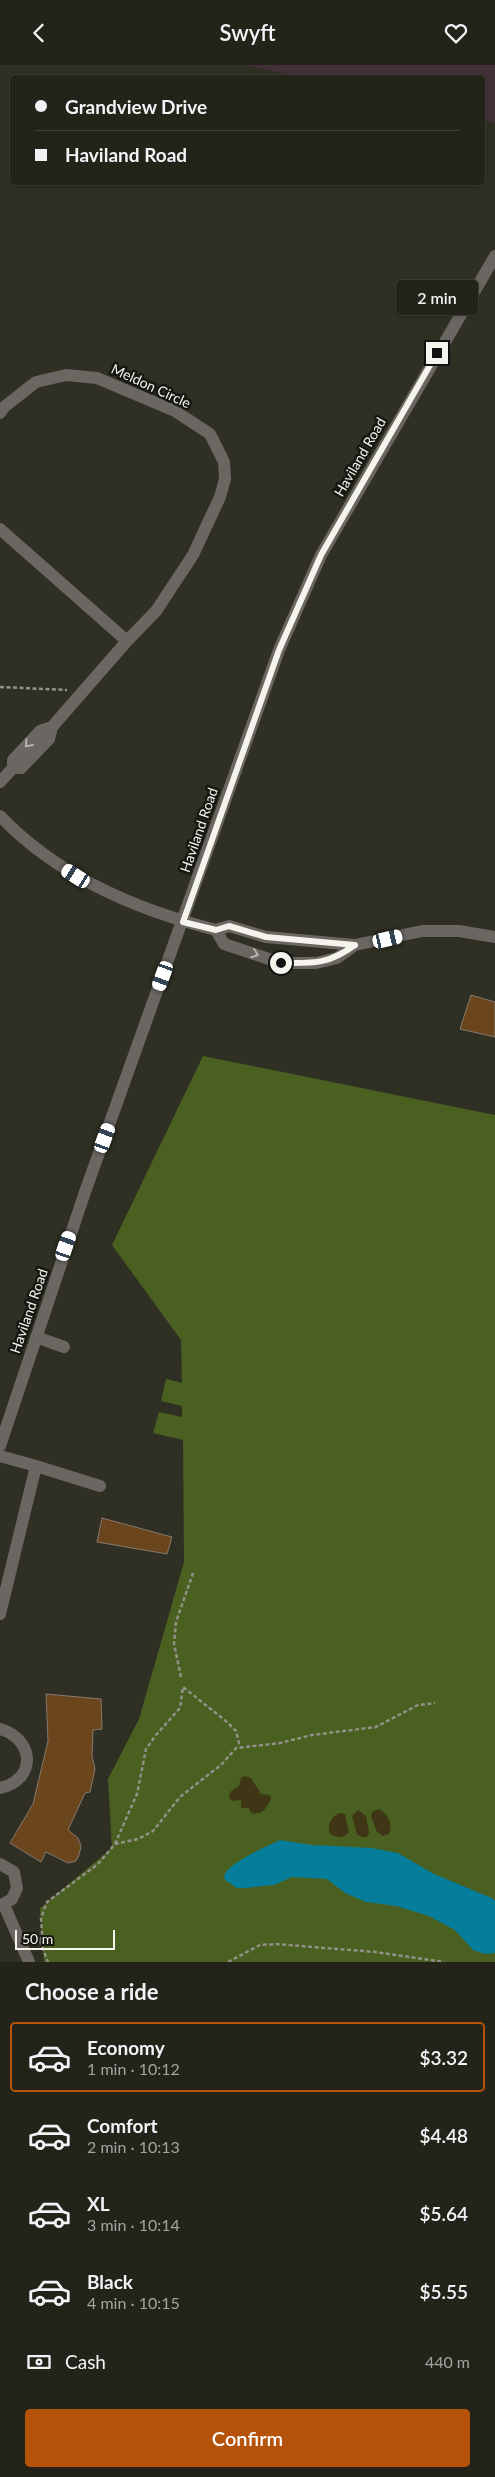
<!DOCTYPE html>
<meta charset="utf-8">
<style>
body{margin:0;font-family:Lato,sans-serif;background:#302f27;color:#f1f3f6;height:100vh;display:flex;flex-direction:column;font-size:19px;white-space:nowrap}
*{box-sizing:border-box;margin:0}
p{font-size:16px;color:#a3a4a2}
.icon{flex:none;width:28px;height:28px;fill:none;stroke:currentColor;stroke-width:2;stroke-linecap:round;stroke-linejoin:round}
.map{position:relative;height:1897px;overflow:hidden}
.details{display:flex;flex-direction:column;background:#24231a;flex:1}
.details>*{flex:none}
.hud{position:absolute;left:10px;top:10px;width:475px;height:110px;border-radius:5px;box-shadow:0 1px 4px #0004,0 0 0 1px #414039;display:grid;align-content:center;height:110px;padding:0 25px;background:#24231a}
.scale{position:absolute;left:15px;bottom:12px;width:100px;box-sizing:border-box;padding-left:5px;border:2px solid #f4f3ec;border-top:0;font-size:14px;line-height:18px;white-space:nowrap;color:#f4f3ec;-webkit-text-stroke:4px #171712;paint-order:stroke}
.end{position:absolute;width:22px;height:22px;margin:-11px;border:6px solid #f4f3ec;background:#111;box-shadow:0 0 0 2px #111}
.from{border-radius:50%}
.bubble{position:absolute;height:35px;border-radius:5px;background:#24231a;box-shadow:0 1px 4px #0004,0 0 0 1px #414039;font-size:16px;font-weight:600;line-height:35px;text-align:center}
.car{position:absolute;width:15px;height:30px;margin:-15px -8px;border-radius:6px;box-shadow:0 0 4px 1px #0007;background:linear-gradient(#fff 24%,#345 0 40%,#fff 0 76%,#345 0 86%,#fff 0)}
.hud b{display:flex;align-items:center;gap:18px;height:48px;font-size:19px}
.hud b+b{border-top:1px solid #414039}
.hud i{width:12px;height:12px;background:#f1f3f6}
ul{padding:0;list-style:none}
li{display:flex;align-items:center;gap:15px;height:70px;margin:0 10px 8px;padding:0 15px;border:2px solid transparent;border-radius:5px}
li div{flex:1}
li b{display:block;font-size:19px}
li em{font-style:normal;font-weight:600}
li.on{border-color:#b45309}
li>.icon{width:45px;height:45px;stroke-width:1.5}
h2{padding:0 25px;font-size:22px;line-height:60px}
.pay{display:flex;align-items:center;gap:12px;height:55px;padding:0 25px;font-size:19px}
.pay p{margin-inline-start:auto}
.button{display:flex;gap:10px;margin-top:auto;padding:10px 25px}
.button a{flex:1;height:58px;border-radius:5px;background:#b45309;color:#fff;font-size:20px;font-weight:600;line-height:58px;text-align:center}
header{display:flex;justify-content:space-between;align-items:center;height:65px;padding:0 25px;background:#24231a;font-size:22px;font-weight:600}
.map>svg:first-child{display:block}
.education{fill:#423037}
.green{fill:#4a6021}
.sand{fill:#3e3615}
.water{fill:#057d9b}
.building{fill:#6b461d;stroke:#847970}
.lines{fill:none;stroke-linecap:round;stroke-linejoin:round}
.path{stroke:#929188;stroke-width:2.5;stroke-dasharray:4 2.5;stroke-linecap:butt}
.minor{stroke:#6a6662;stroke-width:12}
.oneway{stroke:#b6b4ae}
.route{stroke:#f4f3ec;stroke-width:6}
.labels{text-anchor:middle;stroke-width:5;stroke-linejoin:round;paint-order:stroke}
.street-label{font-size:14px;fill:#f4f3ec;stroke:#171712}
</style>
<header><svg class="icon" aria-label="back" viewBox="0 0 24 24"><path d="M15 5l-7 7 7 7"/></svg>Swyft<svg class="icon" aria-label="heart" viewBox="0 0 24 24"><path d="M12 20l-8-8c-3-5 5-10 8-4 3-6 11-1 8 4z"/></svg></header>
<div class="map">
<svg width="495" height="1897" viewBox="0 0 495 1897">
<rect width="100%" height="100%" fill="#302f23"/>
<!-- education -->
<path class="education" d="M 245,0 L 495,0 L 495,58 L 483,55 L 482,12 L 299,12 Z"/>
<!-- green -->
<path class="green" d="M 203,991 L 495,1050 L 495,1897 L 44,1897 L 40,1843 L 112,1783 L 108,1714 L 139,1654 L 184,1497 L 183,1375 L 153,1368 L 159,1347 L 182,1352 L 182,1341 L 161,1336 L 166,1314 L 182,1318 L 181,1275 L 112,1180 Z"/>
<!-- sand -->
<path class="sand" d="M 244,1711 L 251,1713 L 261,1729 L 269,1730 L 271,1733 C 268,1743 261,1751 251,1748 L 249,1743 L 241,1743 L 241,1735 L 233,1736 L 229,1733 L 230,1727 L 239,1721 L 241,1713 Z
M 379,1744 C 388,1749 393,1759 389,1769 L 383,1771 L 377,1767 L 371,1751 L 373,1746 Z
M 358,1745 L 366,1751 L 369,1768 L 366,1773 L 357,1770 L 352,1751 Z
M 340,1748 L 345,1749 L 349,1767 C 344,1774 337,1773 330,1769 C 327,1760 331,1751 340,1748 Z"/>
<!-- water -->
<path class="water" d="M 280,1775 L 311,1780 L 372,1783 L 398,1788 L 434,1809 L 492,1833 L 495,1836 L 495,1888 L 485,1889 L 473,1885 L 455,1865 L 429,1851 L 396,1841 L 366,1837 L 345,1828 L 327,1814 L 292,1812 L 274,1820 L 245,1823 L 237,1823 L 225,1815 L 224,1811 C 229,1797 266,1782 280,1775 Z"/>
<!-- building -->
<path class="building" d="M 471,930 L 495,937 L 495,972 L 460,964 Z
M 102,1453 L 172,1472 L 167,1489 L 97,1477 Z
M 46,1629 L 101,1634 L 102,1664 L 93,1665 L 92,1691 L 95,1704 L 90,1727 L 85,1728 L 68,1765 L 78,1773 L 81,1781 L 79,1790 L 76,1796 L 68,1798 L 46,1787 L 41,1797 L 10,1778 L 33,1739 L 48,1676 Z"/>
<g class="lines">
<!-- path -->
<path class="path" d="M 0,622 L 67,625
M 181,1612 L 174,1579 L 176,1557 L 193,1508
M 115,1779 L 137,1729 L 146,1684 L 156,1670 L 180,1643 L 183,1622 L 227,1657 L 236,1666 L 240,1682
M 40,1876 L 42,1869 L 41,1853 L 47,1837 L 98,1799 L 115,1779 L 138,1774 L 153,1766 L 180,1732 L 222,1699 L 236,1683 L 280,1678 L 312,1670 L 376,1662 L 418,1640 L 435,1638
M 34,1879 L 40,1876 L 48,1897
M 228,1897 L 260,1880 L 276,1879 L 375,1887 L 444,1897"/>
<!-- minor -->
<path class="minor" d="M 0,348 L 4,342 L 36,317 L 66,310 L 97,313 L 175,346 L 210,369 L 224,397 L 225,414 L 220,432 L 193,490 L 156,546 L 127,576 L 52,662 L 49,674 L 21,703 L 13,703
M 0,464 L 127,576
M 0,717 L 13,703 L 13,695 L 40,666 L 52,662
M 0,751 C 57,811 136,845 216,865
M 216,865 L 229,861 L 266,872 L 355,880 L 422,866 L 459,866 L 495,872
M 216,865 L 224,879 L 281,898 L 316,898 L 337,893 L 355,880
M 36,1272 L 64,1282
M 0,1381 L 85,1127 L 279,585 L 321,490 L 495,191
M 0,1391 L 36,1401 L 0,1549
M 36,1401 L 100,1421
M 0,1664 C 35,1674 37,1715 0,1723
M 0,1799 L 14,1807 L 17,1823 L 12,1834 L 0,1841
M 4,1840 L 29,1897"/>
</g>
<!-- one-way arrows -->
<defs><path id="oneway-chevron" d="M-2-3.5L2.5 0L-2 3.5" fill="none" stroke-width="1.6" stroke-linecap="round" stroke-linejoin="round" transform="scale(1.25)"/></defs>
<g class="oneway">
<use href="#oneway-chevron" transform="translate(28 679) rotate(132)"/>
<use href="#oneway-chevron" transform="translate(255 889) rotate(19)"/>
</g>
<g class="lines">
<!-- route -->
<path class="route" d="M 281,898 C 314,898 327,900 355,880 L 266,872 L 229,861 L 216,865 L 183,857 L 279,585 L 321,490 L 437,288"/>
</g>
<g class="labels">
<!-- street labels -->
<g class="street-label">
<text transform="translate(151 321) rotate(25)" y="5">Meldon Circle</text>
<text transform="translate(360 392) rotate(-60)" y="5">Haviland Road</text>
<text transform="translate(199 765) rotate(-71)" y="5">Haviland Road</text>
<text transform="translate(29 1246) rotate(-71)" y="5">Haviland Road</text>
</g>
</g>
</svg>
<div class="scale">50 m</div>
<i class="end from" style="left:281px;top:898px"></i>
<i class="end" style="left:437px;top:288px"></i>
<div class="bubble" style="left:396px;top:215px;width:82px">2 min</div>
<i class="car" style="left:76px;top:811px;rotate:302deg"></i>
<i class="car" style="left:388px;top:874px;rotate:77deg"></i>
<i class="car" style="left:163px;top:911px;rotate:200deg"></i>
<i class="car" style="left:105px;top:1073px;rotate:20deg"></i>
<i class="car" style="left:66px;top:1181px;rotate:19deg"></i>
<div class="hud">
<b><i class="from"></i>Grandview Drive</b>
<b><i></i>Haviland Road</b>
</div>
</div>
<section class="details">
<h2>Choose a ride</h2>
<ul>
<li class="on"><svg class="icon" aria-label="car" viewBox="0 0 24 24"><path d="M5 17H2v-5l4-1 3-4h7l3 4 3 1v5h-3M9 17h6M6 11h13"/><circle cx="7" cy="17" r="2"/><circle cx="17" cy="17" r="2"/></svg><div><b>Economy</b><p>1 min · 10:12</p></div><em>$3.32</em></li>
<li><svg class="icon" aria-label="car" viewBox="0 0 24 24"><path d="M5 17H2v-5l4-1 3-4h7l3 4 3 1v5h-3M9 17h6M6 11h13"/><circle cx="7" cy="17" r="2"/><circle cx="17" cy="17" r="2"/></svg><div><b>Comfort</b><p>2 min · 10:13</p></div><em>$4.48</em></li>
<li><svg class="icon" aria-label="car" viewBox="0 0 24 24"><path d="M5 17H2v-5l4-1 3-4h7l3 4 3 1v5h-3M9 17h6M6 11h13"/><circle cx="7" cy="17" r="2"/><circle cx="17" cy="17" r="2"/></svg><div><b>XL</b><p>3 min · 10:14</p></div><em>$5.64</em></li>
<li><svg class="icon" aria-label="car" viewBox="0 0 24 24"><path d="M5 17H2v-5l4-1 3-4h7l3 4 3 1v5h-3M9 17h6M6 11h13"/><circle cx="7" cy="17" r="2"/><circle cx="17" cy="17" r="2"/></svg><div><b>Black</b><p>4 min · 10:15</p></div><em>$5.55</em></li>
</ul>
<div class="pay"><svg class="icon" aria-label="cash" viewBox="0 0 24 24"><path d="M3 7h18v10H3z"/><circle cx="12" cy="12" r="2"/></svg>Cash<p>440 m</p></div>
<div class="button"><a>Confirm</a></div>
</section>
